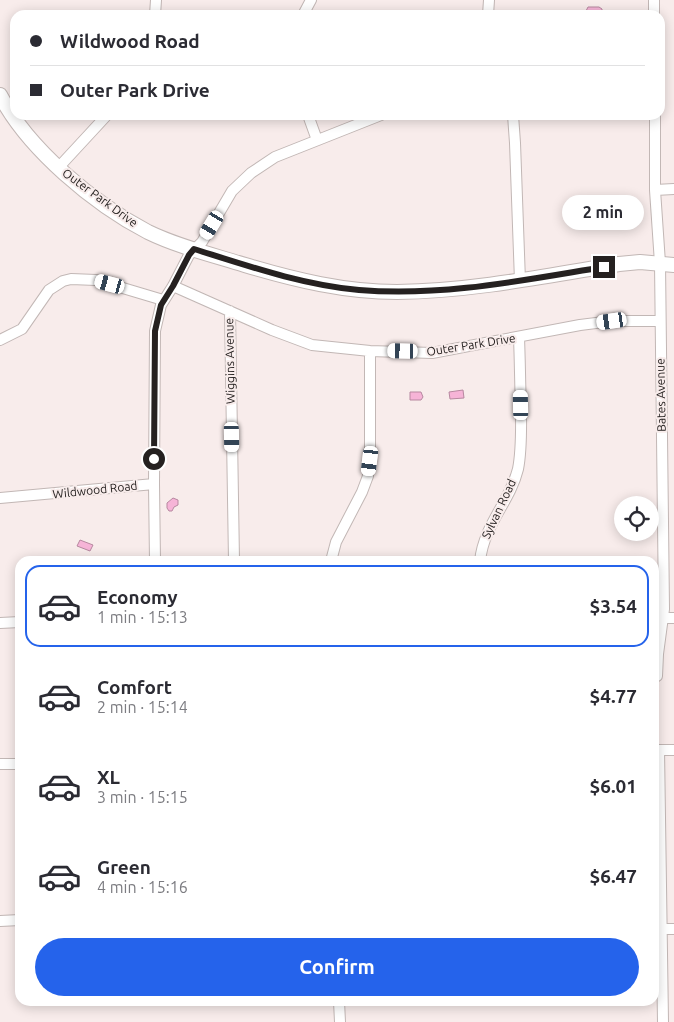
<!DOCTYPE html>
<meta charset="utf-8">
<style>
body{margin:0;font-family:Ubuntu,sans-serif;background:#f2f2f3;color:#2b2b33;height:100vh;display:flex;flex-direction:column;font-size:19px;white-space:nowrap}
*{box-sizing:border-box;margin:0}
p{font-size:16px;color:#7c7c81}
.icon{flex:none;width:28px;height:28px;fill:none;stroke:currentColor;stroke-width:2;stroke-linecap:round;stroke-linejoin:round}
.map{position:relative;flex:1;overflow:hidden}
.panel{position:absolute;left:15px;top:556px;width:644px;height:450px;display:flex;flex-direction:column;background:#fff;border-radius:15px;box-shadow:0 2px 12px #0003}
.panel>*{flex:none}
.top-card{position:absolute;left:10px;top:10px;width:655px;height:110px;border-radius:15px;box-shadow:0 2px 12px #0003;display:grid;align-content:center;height:110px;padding:0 20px;background:#fff}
.fabs{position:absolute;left:614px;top:496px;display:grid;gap:10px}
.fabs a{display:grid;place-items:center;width:45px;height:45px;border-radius:50%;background:#fff;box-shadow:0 2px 12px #0003;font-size:25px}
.end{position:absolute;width:22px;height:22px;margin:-11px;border:6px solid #252120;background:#fff;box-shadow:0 0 0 2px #fff}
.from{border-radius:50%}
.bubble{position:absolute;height:35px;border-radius:18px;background:#fff;box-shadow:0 2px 12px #0003;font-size:16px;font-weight:700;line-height:35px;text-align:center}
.car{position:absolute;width:15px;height:30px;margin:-15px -8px;border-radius:6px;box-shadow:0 0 4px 1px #0007;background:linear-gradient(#fff 24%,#345 0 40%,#fff 0 76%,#345 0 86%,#fff 0)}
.top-card b{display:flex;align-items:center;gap:18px;height:48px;font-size:19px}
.top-card b+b{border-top:1px solid #e1e1e2}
.top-card i{width:12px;height:12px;background:#2b2b33}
ul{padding:9px 0 0;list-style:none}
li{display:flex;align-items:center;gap:15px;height:82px;margin:0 10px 8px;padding:0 10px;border:2px solid transparent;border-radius:15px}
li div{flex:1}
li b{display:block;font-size:19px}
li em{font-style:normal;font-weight:700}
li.current{border-color:#2563eb}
li>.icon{width:45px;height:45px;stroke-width:1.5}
.cta{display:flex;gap:10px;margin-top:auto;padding:10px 20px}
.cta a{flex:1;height:58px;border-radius:30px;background:#2563eb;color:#fff;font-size:20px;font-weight:700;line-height:58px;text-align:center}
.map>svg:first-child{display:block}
.water{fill:#f6b4d7;stroke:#b788a0}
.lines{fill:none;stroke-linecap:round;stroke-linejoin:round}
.street-casing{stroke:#c2b7b5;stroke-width:12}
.secondary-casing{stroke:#c2b7b5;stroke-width:16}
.street{stroke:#fff;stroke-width:10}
.secondary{stroke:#fff;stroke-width:14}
.route{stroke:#252120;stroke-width:6}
.labels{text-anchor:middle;stroke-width:4;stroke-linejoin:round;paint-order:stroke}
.street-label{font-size:12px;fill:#252120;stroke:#f8eceb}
</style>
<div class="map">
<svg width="674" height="1022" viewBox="0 0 674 1022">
<rect width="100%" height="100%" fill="#f8eceb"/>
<!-- water -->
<path class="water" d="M 588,7 L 599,7 L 602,9 L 602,12 L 599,14 L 588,14 L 586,11 Z
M 463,390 L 464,398 L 450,399 L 449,392 Z
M 410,392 L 421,392 L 423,397 L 421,400 L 410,400 Z
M 173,498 L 178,500 L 178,505 L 174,507 L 172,511 L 169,511 L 167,508 L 167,503 Z
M 80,540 L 93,545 L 90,551 L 77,546 Z"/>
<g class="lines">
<defs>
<path id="street" d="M 654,0 L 654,15
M 155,15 L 156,0
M 303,15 L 311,0
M 488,15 L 489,0
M 308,115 L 317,140
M 513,115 L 515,143 L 520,281
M 655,115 L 655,190 L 660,263 L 664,609 L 658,654 L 657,676
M 58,168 L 107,115
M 655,190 L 674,189
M 173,286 L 272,330 L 312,345 L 370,351 L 432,353 L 580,325 L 612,321 L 660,321
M 230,311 L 234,561
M 0,340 L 22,329 L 49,290 L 63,281 L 71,279 L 96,280 L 163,300
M 154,484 L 155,561
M 0,498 L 154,484 L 155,331 L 161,305 L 173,286 L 189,255 L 202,242 L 232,191 L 251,173 L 275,157 L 381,115
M 331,561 L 336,542 L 362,492 L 368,476 L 370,448 L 370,351
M 480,561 C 484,524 510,502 518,469 C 522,449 521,428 521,407 C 520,384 520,361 519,338
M 654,618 L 674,618
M 0,623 L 20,622
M 654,750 L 674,750
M 659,750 L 663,1022
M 0,764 L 20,764
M 0,921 L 20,920
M 661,929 L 674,929
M 339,1001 L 340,1022"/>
<path id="secondary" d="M 0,95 C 28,149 94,204 148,232 C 179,247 213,255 245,265 C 295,280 345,292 397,292 C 472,291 546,276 619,264 L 640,262 L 674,265"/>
</defs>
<!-- street casing -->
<use href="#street" class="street-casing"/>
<!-- secondary casing -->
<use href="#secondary" class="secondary-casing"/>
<!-- street -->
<use href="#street" class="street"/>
<!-- secondary -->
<use href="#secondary" class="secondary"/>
</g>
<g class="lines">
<!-- route -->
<path class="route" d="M 154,459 L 155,331 L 161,305 L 173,286 L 189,255 L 194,249 C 248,266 303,285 359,290 C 442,297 524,280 604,267"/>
</g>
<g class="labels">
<!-- street labels -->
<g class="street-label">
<text transform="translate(100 198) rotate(36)" y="4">Outer Park Drive</text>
<text transform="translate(471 345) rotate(-9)" y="4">Outer Park Drive</text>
<text transform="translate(230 361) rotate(-91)" y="4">Wiggins Avenue</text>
<text transform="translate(661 395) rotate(-91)" y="4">Bates Avenue</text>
<text transform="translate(95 490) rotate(-6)" y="4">Wildwood Road</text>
<text transform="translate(499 509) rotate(-65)" y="4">Sylvan Road</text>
</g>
</g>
</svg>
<div class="fabs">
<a><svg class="icon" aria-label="locate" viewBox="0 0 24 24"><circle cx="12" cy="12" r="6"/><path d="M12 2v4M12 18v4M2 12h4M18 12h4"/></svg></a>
</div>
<i class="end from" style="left:154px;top:459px"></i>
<i class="end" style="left:604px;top:267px"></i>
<div class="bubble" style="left:562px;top:195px;width:82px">2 min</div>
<i class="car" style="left:212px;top:225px;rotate:211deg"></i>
<i class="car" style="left:110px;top:284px;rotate:285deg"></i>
<i class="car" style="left:612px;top:321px;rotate:262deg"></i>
<i class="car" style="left:403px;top:351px;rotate:271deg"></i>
<i class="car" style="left:521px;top:405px;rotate:359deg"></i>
<i class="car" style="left:232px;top:437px;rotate:179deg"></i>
<i class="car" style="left:370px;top:461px;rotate:187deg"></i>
<div class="top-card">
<b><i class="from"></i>Wildwood Road</b>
<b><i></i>Outer Park Drive</b>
</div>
<section class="panel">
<ul>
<li class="current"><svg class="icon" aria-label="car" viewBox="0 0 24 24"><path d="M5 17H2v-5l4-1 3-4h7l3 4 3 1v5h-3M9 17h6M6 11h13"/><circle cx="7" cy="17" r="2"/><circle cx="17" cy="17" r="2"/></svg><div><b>Economy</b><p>1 min · 15:13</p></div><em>$3.54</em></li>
<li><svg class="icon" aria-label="car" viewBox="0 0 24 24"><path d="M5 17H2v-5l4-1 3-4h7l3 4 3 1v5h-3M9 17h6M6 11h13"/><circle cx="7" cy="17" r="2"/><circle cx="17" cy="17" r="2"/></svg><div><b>Comfort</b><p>2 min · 15:14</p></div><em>$4.77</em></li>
<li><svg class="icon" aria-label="car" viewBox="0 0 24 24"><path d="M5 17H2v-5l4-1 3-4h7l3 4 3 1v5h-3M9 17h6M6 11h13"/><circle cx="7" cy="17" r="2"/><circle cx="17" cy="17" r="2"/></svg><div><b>XL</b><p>3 min · 15:15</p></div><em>$6.01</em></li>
<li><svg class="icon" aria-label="car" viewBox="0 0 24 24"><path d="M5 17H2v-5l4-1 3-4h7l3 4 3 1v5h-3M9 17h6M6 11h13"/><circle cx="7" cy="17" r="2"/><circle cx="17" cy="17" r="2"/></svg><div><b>Green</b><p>4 min · 15:16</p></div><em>$6.47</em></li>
</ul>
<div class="cta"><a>Confirm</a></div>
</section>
</div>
